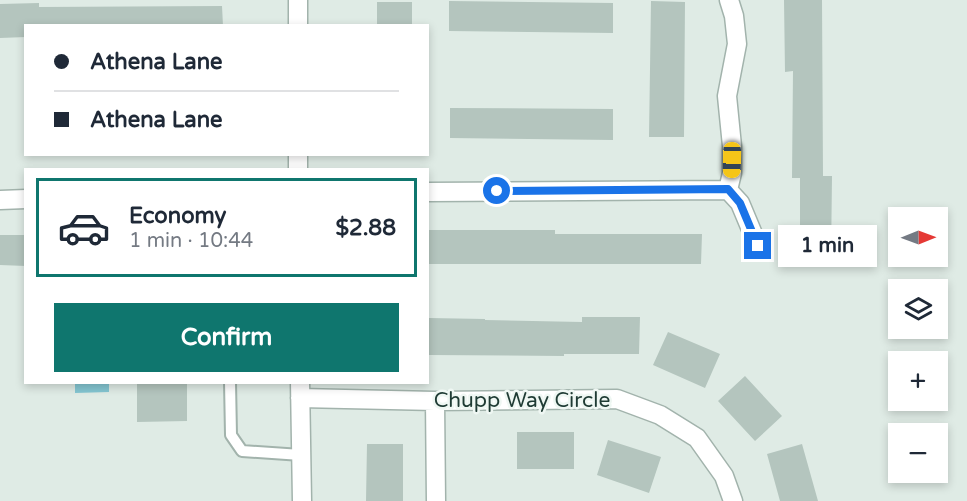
<!DOCTYPE html>
<meta charset="utf-8">
<style>
body{margin:0;font-family:"Varela Round",sans-serif;background:#f2f2f3;color:#1f2937;height:100vh;display:flex;flex-direction:column;font-size:22px;white-space:nowrap}
*{box-sizing:border-box;margin:0}
p{font-size:20px;color:#747a83}
.icon{flex:none;width:33px;height:33px;fill:none;stroke:currentColor;stroke-width:2;stroke-linecap:round;stroke-linejoin:round}
.map{position:relative;flex:1;overflow:hidden}
.sheet{position:absolute;left:24px;top:168px;width:405px;height:216px;display:flex;flex-direction:column;background:#fff;border-radius:0px;box-shadow:0 3px 9px #0003}
.sheet>*{flex:none}
.banner{position:absolute;left:24px;top:24px;width:405px;height:132px;border-radius:0px;box-shadow:0 3px 9px #0003;display:grid;align-content:center;height:132px;padding:0 30px;background:#fff}
.needle{width:39px;rotate:89deg}
.tools{position:absolute;left:888px;top:207px;display:grid;gap:12px}
.tools a{display:grid;place-items:center;width:60px;height:60px;border-radius:0px;background:#fff;box-shadow:0 3px 9px #0003;font-size:30px}
.end{position:absolute;width:27px;height:27px;margin:-14px;border:8px solid #1a73e8;background:#fff;box-shadow:0 0 0 3px #fff}
.from{border-radius:50%}
.bubble{position:absolute;height:42px;border-radius:0px;background:#fff;box-shadow:0 3px 9px #0003;font-size:20px;font-weight:700;line-height:42px;text-align:center}
.car{position:absolute;width:18px;height:36px;margin:-18px -9px;border-radius:8px;box-shadow:0 0 4px 2px #0007;background:linear-gradient(#f5c518 24%,#345 0 40%,#f5c518 0 76%,#345 0 86%,#f5c518 0)}
.banner b{display:flex;align-items:center;gap:21px;height:57px;font-size:22px}
.banner b+b{border-top:2px solid #e0e1e3}
.banner i{width:15px;height:15px;background:#1f2937}
ul{padding:10px 0 0;list-style:none}
li{display:flex;align-items:center;gap:18px;height:99px;margin:0 12px 9px;padding:0 18px;border:3px solid #e0e1e3;border-radius:0px}
li div{flex:1}
li b{display:block;font-size:22px}
li em{font-style:normal;font-weight:700}
li.active{border-color:#0f766e}
li>.icon{width:54px;height:54px;stroke-width:1.5}
.button{display:flex;gap:12px;margin-top:auto;padding:12px 30px}
.button a{flex:1;height:69px;border-radius:0px;background:#0f766e;color:#fff;font-size:24px;font-weight:700;line-height:69px;text-align:center}
.map>svg:first-child{display:block}
.water{fill:#84c6d2}
.building{fill:#b4c5be}
.lines{fill:none;stroke-linecap:round;stroke-linejoin:round}
.lane-casing{stroke:#a2b3ac;stroke-width:14}
.street-casing{stroke:#a2b3ac;stroke-width:21}
.lane{stroke:#fff;stroke-width:10}
.street{stroke:#fff;stroke-width:18}
.route{stroke:#1a73e8;stroke-width:8}
.labels{text-anchor:middle;stroke-width:5;stroke-linejoin:round;paint-order:stroke}
.street-label{font-size:21px;fill:#1f3b34;stroke:#eff7f3}
</style>
<div class="map">
<svg width="967" height="501" viewBox="0 0 967 501">
<rect width="100%" height="100%" fill="#dfebe5"/>
<!-- water -->
<path class="water" d="M 75,383 L 109,383 L 109,392 L 75,393 Z"/>
<!-- building -->
<path class="building" d="M 784,0 L 822,0 L 823,176 L 832,176 L 831,259 L 800,259 L 800,178 L 792,178 L 793,71 L 785,72 Z
M 449,1 L 613,3 L 613,33 L 449,31 Z
M 651,1 L 685,2 L 684,137 L 649,137 Z
M 377,2 L 412,2 L 412,26 L 377,26 Z
M 39,3 L 39,7 L 222,6 L 223,26 L 26,26 L 26,37 L 0,38 L 0,4 Z
M 450,108 L 613,109 L 613,140 L 450,138 Z
M 428,230 L 555,230 L 555,234 L 702,234 L 701,264 L 428,264 Z
M 0,235 L 26,235 L 26,266 L 0,265 Z
M 582,317 L 640,317 L 639,354 L 564,354 L 564,356 L 429,355 L 429,318 L 485,319 L 485,320 L 582,322 Z
M 668,332 L 720,354 L 705,388 L 653,365 Z
M 745,376 L 782,416 L 755,441 L 718,401 Z
M 137,382 L 187,382 L 187,421 L 137,422 Z
M 517,432 L 574,432 L 574,469 L 517,469 Z
M 608,440 L 661,457 L 649,493 L 597,475 Z
M 367,444 L 403,444 L 403,501 L 366,501 Z
M 802,444 L 818,501 L 780,501 L 767,454 Z"/>
<g class="lines">
<defs>
<path id="lane" d="M 230,382 L 231,435 L 242,451 L 301,455"/>
<path id="street" d="M 298,0 L 298,26
M 729,0 L 734,16 L 737,44 L 727,96 L 732,146 L 732,173 L 728,190 L 740,203 L 758,246
M 298,154 L 298,170
M 428,192 L 728,190
M 0,200 L 26,199
M 300,382 L 302,501
M 300,398 L 435,401 L 617,399 L 660,415 L 697,438 L 724,476 L 733,501
M 435,401 L 436,501"/>
</defs>
<!-- lane casing -->
<use href="#lane" class="lane-casing"/>
<!-- street casing -->
<use href="#street" class="street-casing"/>
<!-- lane -->
<use href="#lane" class="lane"/>
<!-- street -->
<use href="#street" class="street"/>
</g>
<g class="lines">
<!-- route -->
<path class="route" d="M 497,191 L 728,189 L 740,203 L 758,246"/>
</g>
<g class="labels">
<!-- street labels -->
<g class="street-label">
<text x="522" y="407">Chupp Way Circle</text>
</g>
</g>
</svg>
<div class="tools">
<a><svg class="needle" viewBox="-14 -14 28 28"><path d="M0-13l5 13h-10z" fill="#e53935"/><path d="M0 13l5-13h-10z" fill="#747a83"/></svg></a>
<a><svg class="icon" aria-label="layers" viewBox="0 0 24 24"><path d="M12 4l9 5-9 5-9-5zM3 14l9 5 9-5"/></svg></a>
<a>+</a>
<a>−</a>
</div>
<i class="end from" style="left:497px;top:191px"></i>
<i class="end" style="left:758px;top:246px"></i>
<div class="bubble" style="left:778px;top:225px;width:99px">1 min</div>
<i class="car" style="left:732px;top:160px;rotate:181deg"></i>
<div class="banner">
<b><i class="from"></i>Athena Lane</b>
<b><i></i>Athena Lane</b>
</div>
<section class="sheet">
<ul>
<li class="active"><svg class="icon" aria-label="car" viewBox="0 0 24 24"><path d="M5 17H2v-5l4-1 3-4h7l3 4 3 1v5h-3M9 17h6M6 11h13"/><circle cx="7" cy="17" r="2"/><circle cx="17" cy="17" r="2"/></svg><div><b>Economy</b><p>1 min · 10:44</p></div><em>$2.88</em></li>
</ul>
<div class="button"><a>Confirm</a></div>
</section>
</div>
